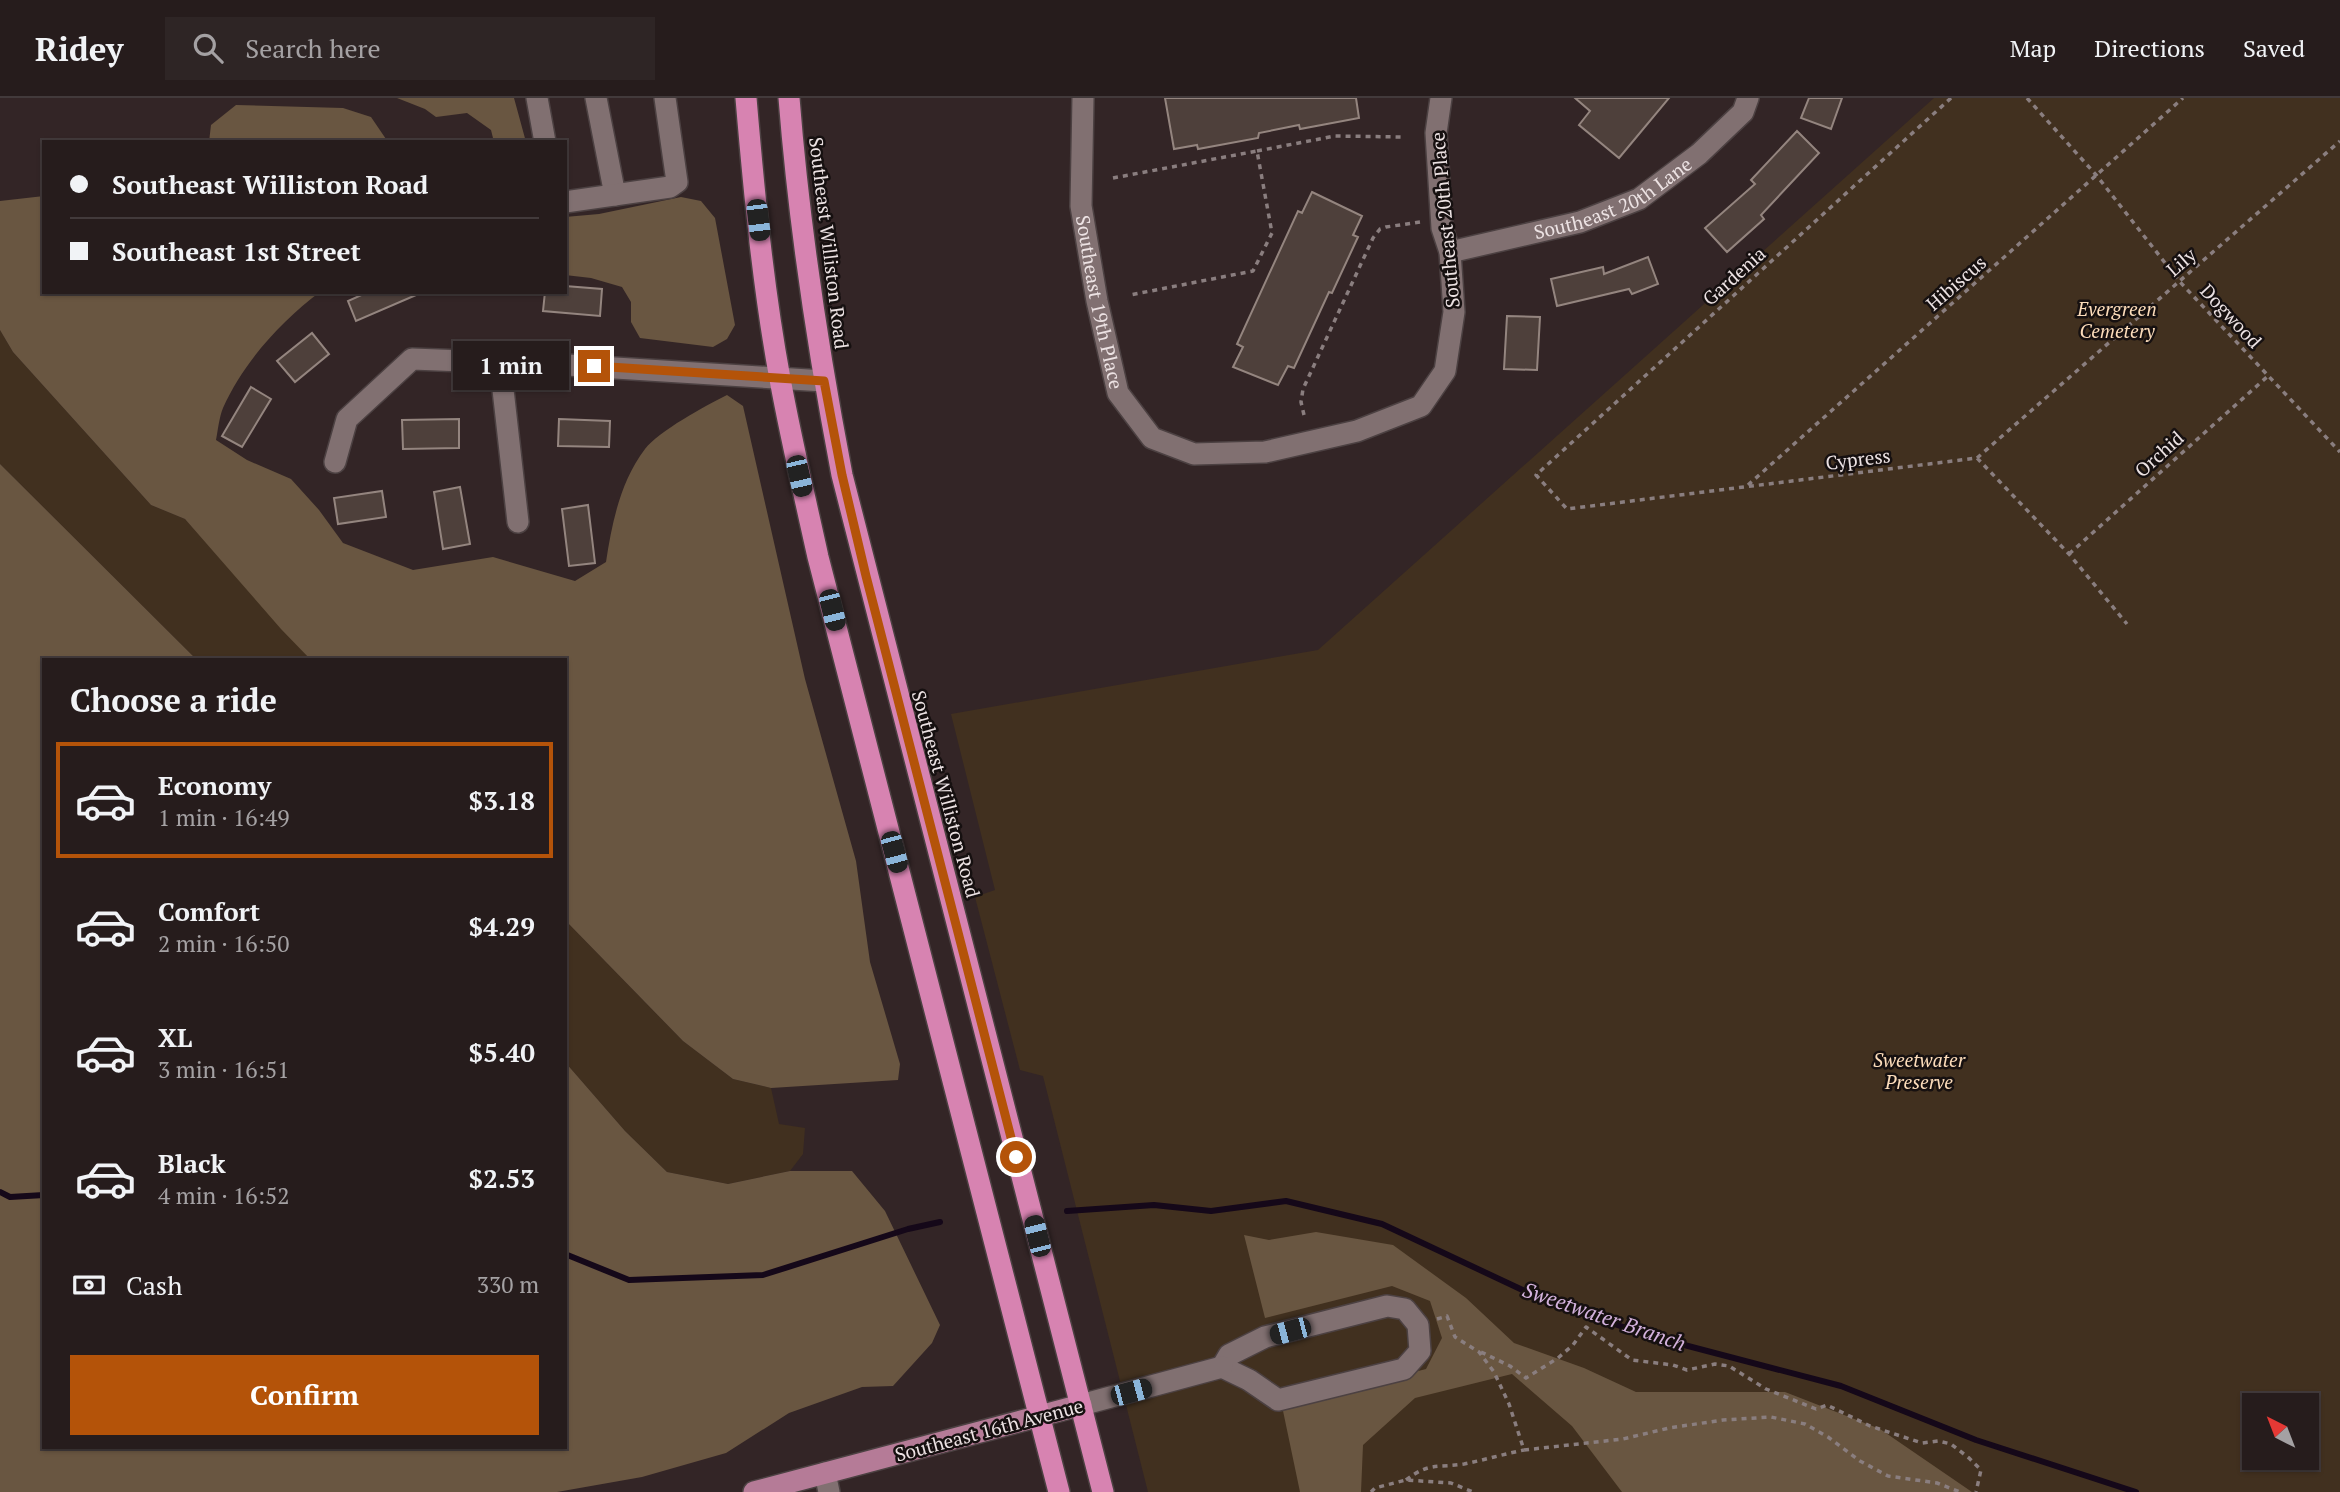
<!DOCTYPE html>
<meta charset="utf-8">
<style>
body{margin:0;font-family:"PT Serif",serif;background:#2e2525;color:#f1f3f6;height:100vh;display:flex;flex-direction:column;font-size:26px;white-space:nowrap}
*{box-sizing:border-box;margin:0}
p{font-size:23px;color:#a4a1a3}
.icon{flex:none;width:38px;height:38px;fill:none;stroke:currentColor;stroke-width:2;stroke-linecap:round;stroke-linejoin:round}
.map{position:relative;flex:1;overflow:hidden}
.details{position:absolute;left:42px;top:560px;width:525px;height:791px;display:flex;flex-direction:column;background:#261c1c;border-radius:0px;box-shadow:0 2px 5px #0004,0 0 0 2px #423a3b}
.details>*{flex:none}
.guide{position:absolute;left:42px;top:42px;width:525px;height:154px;border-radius:0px;box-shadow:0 2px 5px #0004,0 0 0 2px #423a3b;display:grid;align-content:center;height:154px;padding:0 28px;background:#261c1c}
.needle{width:46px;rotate:318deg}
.tools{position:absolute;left:2242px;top:1295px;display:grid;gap:14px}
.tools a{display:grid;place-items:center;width:77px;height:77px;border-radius:0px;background:#261c1c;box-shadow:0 2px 5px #0004,0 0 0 2px #423a3b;font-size:35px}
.end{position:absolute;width:32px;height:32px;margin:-16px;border:9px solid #b45309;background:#fff;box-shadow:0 0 0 4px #fff}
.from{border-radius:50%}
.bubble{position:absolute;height:49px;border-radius:0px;background:#261c1c;box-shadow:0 2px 5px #0004,0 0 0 2px #423a3b;font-size:23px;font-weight:700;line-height:49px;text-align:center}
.car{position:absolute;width:21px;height:42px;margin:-21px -10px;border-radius:9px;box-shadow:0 0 5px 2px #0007;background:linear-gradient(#222 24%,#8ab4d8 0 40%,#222 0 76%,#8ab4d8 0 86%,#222 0)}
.guide b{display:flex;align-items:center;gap:24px;height:66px;font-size:26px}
.guide b+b{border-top:2px solid #423a3b}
.guide i{width:18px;height:18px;background:#f1f3f6}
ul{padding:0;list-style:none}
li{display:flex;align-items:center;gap:21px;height:116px;margin:0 14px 10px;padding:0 14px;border:4px solid transparent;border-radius:0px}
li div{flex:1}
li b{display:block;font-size:26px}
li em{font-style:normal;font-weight:700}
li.current{border-color:#b45309}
li>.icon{width:63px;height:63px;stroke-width:1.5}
h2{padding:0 28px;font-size:32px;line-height:84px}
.pay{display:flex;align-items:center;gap:18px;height:77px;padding:0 28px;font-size:26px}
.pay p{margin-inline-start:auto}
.action{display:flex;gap:14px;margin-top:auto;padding:14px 28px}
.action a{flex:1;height:80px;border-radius:0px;background:#b45309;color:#fff;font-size:28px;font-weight:700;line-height:80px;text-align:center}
header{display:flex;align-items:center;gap:42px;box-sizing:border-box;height:98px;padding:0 35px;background:#261c1c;border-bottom:2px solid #423a3b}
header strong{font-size:33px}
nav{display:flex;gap:38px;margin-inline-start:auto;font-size:24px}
.search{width:490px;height:63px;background:#2e2525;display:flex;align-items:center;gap:18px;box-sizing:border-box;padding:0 24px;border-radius:0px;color:#a4a1a3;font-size:26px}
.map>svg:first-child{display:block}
.green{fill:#41301f;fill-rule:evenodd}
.forest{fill:#695641}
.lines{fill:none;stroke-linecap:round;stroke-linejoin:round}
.stream{stroke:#150819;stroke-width:6}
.building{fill:#4e403b;stroke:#94857f;stroke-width:2}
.minor-casing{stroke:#4c4142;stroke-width:24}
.major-casing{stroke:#4c4142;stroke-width:24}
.highway-casing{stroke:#4c4142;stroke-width:24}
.path{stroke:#8a7e7f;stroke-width:3.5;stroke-dasharray:5 5;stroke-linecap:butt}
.minor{stroke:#817071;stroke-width:21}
.major{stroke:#b57b97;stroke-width:21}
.highway{stroke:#d783b1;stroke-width:21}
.route{stroke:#b45309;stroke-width:9}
.labels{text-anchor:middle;stroke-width:5;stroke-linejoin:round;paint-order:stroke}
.street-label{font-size:19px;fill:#ece2e3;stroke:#161010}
.park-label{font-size:19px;font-style:italic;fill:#fcdcba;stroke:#161010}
.water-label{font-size:21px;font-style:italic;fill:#d3b1dc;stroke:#161010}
</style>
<header>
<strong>Ridey</strong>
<div class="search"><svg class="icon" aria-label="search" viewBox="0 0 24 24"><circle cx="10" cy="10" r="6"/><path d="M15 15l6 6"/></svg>Search here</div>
<nav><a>Map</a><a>Directions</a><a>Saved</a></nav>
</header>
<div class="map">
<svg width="2340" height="1394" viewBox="0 0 2340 1394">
<rect width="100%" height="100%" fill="#332526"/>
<!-- green -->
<path class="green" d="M 1934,0 L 2340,0 L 2340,1394 L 1148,1394 L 1043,978 L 1020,972 L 975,799 L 995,792 L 951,616 L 1318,552 ZM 2254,1307 L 2306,1307 L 2306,1360 L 2254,1360 Z
M 0,232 L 13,254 L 151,407 L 185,421 L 311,562 L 197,562 L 0,366 Z
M 565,822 L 683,943 L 733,981 L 771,990 L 779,1026 L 805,1030 L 803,1056 L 790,1073 L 728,1086 L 667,1074 L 625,1033 L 565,964 Z"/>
<!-- forest -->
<path class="forest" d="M 397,0 L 514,0 L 526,44 L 494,44 L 491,32 L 467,15 L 436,19 L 425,11 Z
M 236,7 L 343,10 L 371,19 L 388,44 L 209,44 L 211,27 Z
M 44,98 L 44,194 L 320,194 C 281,223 243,265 223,310 C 219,320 218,332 216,342 L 247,362 L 291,381 L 319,412 L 343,445 L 413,472 L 493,459 L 575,483 L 606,464 C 612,425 620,384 645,351 C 659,333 705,308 727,297 L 743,308 L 805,581 L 856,763 L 870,864 L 900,966 L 898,982 L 771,990 L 733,981 L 683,943 L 565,822 L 565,562 L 311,562 L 281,531 L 185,421 L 151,407 L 13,254 L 0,232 L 0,103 Z
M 681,99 L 701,103 L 715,120 L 735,227 L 727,241 L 713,249 L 640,240 L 631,224 L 631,204 L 622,189 L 591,180 L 565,177 L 565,119 L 599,116 Z
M 0,366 L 197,562 L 44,562 L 44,1349 L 565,1349 L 565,964 L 625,1033 L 667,1074 L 728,1086 L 790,1073 L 852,1073 L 885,1113 L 940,1227 L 932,1245 L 893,1288 L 862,1289 L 789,1315 L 726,1355 L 642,1379 L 557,1394 L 0,1394 Z
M 1316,1134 L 1393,1147 L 1466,1200 L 1514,1245 L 1584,1270 L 1636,1294 L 1785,1294 L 1880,1331 L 1972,1394 L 1622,1394 L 1572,1328 L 1512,1276 L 1415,1300 L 1363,1347 L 1361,1394 L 1300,1394 L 1282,1308 L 1426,1271 L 1442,1240 L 1430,1203 L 1392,1188 L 1265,1220 L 1244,1137 L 1269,1142 Z"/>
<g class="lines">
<!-- stream -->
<path class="stream" d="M 0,1094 L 10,1099 L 44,1097
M 1067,1113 L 1154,1107 L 1211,1113 L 1286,1103 L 1382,1126 L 1546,1203 L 1650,1238 L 1841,1288 L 1976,1342 L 2136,1394
M 565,1156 L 629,1182 L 763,1177 L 908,1131 L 940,1124"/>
</g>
<!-- building -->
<path class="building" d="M 1165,0 L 1356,0 L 1359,20 L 1300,31 L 1299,27 L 1259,35 L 1258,40 L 1198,51 L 1197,47 L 1174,51 Z
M 1575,0 L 1669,0 L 1619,60 L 1579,27 L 1590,13 Z
M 1809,0 L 1842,0 L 1831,31 L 1801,20 Z
M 1797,33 L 1819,55 L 1761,117 L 1764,121 L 1727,154 L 1705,130 L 1755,86 L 1751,82 Z
M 1312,94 L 1362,118 L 1353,137 L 1358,139 L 1332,195 L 1329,194 L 1294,270 L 1288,268 L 1278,287 L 1233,269 L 1243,249 L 1237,246 L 1298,113 L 1302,115 Z
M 1648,159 L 1658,186 L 1632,196 L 1629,191 L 1557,208 L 1551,181 L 1603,169 L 1604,176 Z
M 565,188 L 602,191 L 600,218 L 543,213 L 545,194 L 565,194 Z
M 368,194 L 423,194 L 356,223 L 348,203 Z
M 1507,218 L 1540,219 L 1537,272 L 1504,271 Z
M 312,235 L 329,256 L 295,284 L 277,263 Z
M 251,289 L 271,301 L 242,349 L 222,338 Z
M 459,321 L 459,350 L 403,351 L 402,322 Z
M 559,321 L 610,323 L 609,349 L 558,348 Z
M 460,389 L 470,446 L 443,451 L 434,394 Z
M 382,393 L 386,419 L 338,426 L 334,400 Z
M 588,407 L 595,465 L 569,468 L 562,411 Z"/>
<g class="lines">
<defs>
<g id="minor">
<path d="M 537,0 L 545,44"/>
<path d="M 596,0 L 615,97"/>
<path id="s1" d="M 1083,0 L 1081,108 L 1097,203 L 1118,295 L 1152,340 L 1194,356 L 1265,354 L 1357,333 L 1421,308 L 1445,273 L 1454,214 L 1450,154 L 1442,130 L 1436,35 L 1441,0"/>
<path d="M 565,104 L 670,89 L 677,84 L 665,0"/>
<path id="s2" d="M 1450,154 L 1580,124 L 1639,101 L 1699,56 L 1743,14 L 1748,0"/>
<path d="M 500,265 L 518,424"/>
<path d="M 335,364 L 347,321 L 412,261 L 567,267 L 824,283"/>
<path d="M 1387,1208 L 1405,1211 L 1418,1227 L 1420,1253 L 1404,1271 L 1278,1302 L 1249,1282 L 1222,1269 L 1229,1257 L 1265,1239 Z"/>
<path d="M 1081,1307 L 1222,1269"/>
<path d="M 825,1375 L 829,1394"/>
</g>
<path id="major" d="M 754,1394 L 1081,1307"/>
<path id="highway" d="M 746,0 C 754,94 763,189 780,281 C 791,341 805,400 818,459 L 1059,1394
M 789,0 C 799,127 818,252 842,377 L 1103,1394"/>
</defs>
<!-- minor casing -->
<use href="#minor" class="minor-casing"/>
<!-- major casing -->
<use href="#major" class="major-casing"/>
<!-- highway casing -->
<use href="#highway" class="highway-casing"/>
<!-- path -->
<path class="path" d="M 1951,0 L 1536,377 L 1567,411 L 1977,360 L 2069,456 L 2127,526
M 2027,0 L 2097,78 L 2180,184 L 2340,354
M 1257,53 L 1335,38 L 1404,39
M 1113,80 L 1257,53 L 1272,135 L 1253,173 L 1130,197
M 1304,317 L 1301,304 L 1303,291 L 1373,140 L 1380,131 L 1386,129 L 1420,124
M 1977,360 L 2340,43
M 1748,387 L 2183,0
M 2069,456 L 2268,278
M 1437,1221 L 1447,1218 L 1455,1239 L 1479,1254 L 1494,1274 L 1509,1306 L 1524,1352 L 1623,1341 L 1669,1330 L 1723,1322 L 1771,1319 L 1805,1326 L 1828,1339 L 1860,1363 L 1888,1378 L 1937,1385 L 1960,1394
M 1481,1254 L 1510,1268 L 1526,1280 L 1558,1260 L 1573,1247 L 1586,1229 L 1632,1262 L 1673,1267 L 1687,1272 L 1715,1266 L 1729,1268 L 1766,1291 L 1816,1311 L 1827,1307 L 1870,1328 L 1922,1345 L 1938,1343 L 1951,1346 L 1969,1360 L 1981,1372 L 1976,1394
M 1406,1382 C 1429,1364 1438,1370 1464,1366 C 1484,1362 1504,1356 1524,1352
M 1371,1394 L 1375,1390 L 1406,1382 L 1451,1385 L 1473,1394"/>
<!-- minor -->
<use href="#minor" class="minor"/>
<!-- major -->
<use href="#major" class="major"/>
<!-- highway -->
<use href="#highway" class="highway"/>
</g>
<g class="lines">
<!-- route -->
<path class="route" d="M 594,268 L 824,283 L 842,377 L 866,478 L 1016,1059"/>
</g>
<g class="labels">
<!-- street labels -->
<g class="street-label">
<text dy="7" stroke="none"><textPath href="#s2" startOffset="173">Southeast 20th Lane</textPath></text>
<text transform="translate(1445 122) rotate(-95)" y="7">Southeast 20th Place</text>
<text transform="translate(829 145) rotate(83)" y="7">Southeast Williston Road</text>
<text transform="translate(2181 164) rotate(-41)" y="7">Lily</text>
<text transform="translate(1734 178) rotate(-42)" y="7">Gardenia</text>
<text transform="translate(1956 185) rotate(-41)" y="7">Hibiscus</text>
<text dy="7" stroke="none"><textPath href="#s1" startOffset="206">Southeast 19th Place</textPath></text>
<text transform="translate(2231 218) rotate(47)" y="7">Dogwood</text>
<text transform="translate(2159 356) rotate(-42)" y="7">Orchid</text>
<text transform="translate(1858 361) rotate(-7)" y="7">Cypress</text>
<text transform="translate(946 696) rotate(75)" y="7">Southeast Williston Road</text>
<text transform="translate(989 1332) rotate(-15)" y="7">Southeast 16th Avenue</text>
</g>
<!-- park labels -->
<g class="park-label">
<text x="2117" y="218">Evergreen<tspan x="2117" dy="22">Cemetery</tspan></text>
<text x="1919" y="969">Sweetwater<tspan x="1919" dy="22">Preserve</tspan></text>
</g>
<!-- water labels -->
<g class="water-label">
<text transform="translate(1604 1219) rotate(19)" y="7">Sweetwater Branch</text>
</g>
</g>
</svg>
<div class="tools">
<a><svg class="needle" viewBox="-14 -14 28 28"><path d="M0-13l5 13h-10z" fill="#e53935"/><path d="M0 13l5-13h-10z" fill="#a4a1a3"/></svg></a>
</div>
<i class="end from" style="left:1016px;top:1059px"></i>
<i class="end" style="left:594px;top:268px"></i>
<div class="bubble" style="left:453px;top:243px;width:116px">1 min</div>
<i class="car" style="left:758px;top:122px;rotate:173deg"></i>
<i class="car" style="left:799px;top:378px;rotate:167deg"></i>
<i class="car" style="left:832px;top:512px;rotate:166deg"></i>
<i class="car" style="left:894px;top:754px;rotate:165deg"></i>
<i class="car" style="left:1037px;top:1138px;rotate:346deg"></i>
<i class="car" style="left:1290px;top:1233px;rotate:255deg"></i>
<i class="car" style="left:1131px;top:1294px;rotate:75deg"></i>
<div class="guide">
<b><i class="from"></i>Southeast Williston Road</b>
<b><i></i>Southeast 1st Street</b>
</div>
<section class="details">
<h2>Choose a ride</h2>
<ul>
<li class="current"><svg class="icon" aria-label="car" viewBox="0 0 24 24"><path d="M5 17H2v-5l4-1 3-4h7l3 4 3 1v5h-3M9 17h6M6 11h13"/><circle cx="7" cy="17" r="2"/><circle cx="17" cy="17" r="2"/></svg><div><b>Economy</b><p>1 min · 16:49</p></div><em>$3.18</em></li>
<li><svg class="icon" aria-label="car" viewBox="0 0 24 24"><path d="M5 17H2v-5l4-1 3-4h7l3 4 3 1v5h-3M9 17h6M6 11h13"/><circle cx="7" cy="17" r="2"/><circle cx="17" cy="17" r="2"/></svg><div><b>Comfort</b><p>2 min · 16:50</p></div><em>$4.29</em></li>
<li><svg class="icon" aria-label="car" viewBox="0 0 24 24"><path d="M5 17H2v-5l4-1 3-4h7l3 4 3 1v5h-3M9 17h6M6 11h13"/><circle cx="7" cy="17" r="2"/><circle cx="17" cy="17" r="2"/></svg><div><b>XL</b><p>3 min · 16:51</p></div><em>$5.40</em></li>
<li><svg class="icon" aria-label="car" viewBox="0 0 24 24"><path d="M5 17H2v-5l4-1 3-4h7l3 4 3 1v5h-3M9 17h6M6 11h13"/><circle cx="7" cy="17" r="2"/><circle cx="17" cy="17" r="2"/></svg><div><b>Black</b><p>4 min · 16:52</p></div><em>$2.53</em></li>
</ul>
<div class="pay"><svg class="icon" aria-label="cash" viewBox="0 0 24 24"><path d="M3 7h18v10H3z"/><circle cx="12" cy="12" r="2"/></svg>Cash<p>330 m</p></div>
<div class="action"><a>Confirm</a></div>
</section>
</div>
